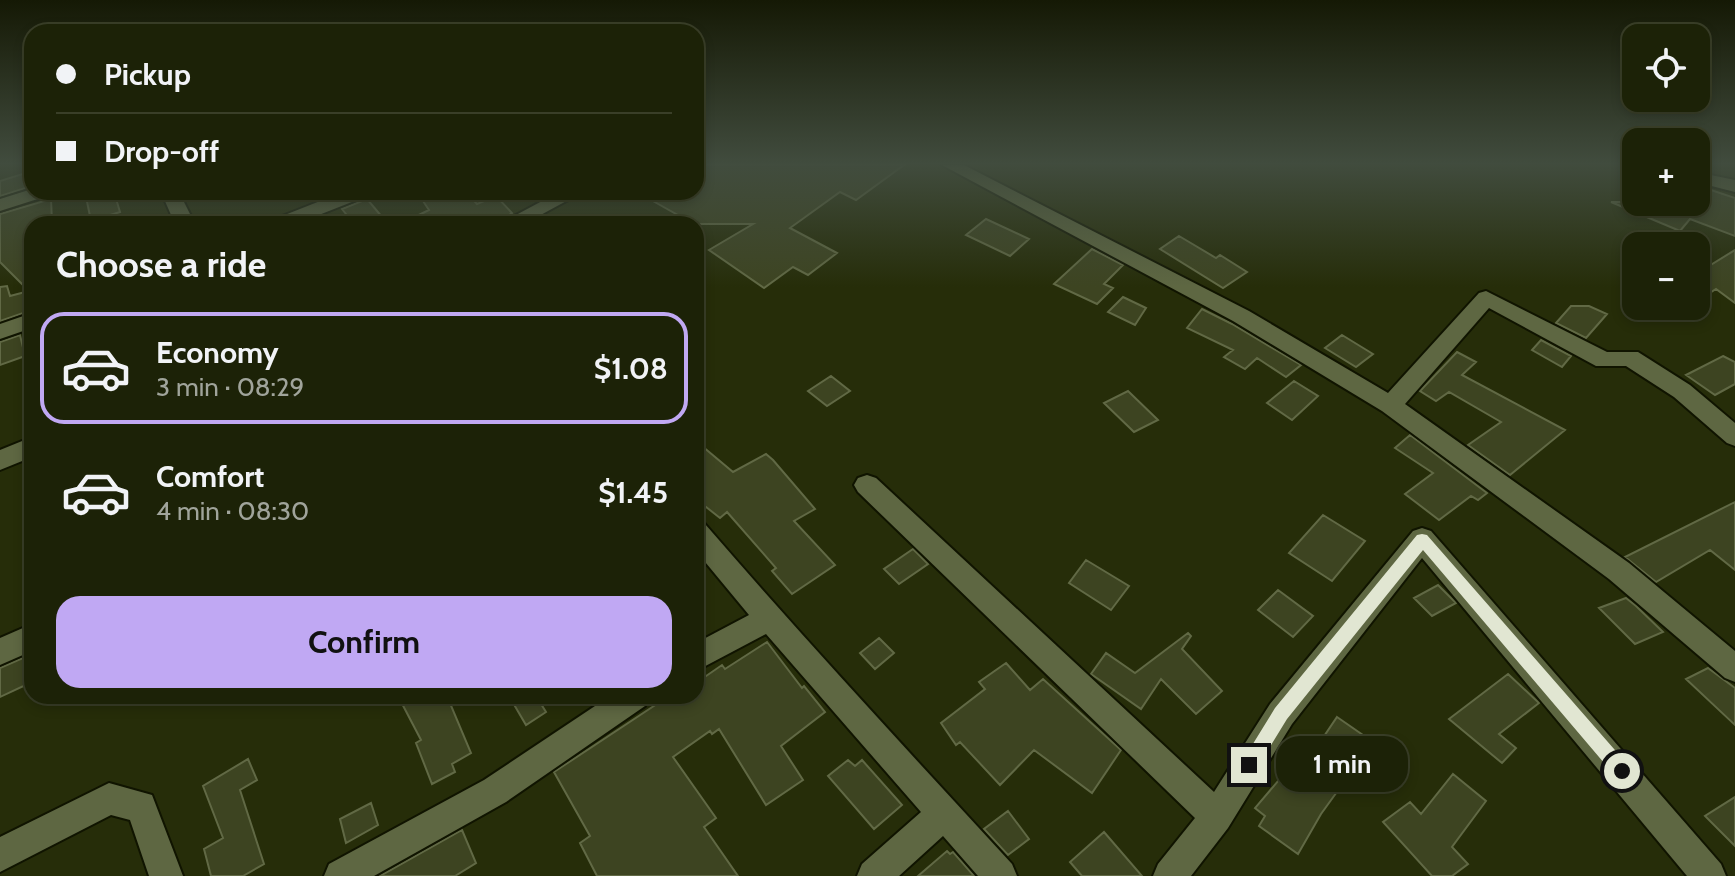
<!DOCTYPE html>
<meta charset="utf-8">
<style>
body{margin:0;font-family:Cabin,sans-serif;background:#292f15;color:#f1f3f6;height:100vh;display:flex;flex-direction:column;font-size:30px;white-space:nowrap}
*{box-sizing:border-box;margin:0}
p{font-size:26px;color:#a0a49b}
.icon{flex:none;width:44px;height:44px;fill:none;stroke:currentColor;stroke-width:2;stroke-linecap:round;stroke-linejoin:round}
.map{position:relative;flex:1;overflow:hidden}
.sheet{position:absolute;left:24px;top:216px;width:680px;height:488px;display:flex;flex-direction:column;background:#1c2207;border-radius:24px;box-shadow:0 4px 12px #0003,0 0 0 2px #3a3f28}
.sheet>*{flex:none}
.top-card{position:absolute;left:24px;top:24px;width:680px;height:176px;border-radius:24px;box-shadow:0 4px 12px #0003,0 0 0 2px #3a3f28;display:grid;align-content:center;height:176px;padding:0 32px;background:#1c2207}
.fabs{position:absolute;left:1622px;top:24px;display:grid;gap:16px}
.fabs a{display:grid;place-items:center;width:88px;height:88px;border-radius:16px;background:#1c2207;box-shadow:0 4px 12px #0003,0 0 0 2px #3a3f28;font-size:40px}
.end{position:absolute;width:36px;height:36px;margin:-18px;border:10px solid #e1e6d2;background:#111;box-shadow:0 0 0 4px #111}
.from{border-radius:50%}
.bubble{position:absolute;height:56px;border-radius:24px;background:#1c2207;box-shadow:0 4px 12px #0003,0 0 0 2px #3a3f28;font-size:26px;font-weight:700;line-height:56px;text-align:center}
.top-card b{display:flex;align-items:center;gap:28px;height:76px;font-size:30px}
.top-card b+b{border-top:2px solid #3a3f28}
.top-card i{width:20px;height:20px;background:#f1f3f6}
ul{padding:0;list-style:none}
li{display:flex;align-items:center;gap:24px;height:112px;margin:0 16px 12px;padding:0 16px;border:4px solid transparent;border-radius:24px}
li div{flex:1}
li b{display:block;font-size:30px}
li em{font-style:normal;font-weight:700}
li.on{border-color:#c0a8f3}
li>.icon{width:72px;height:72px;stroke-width:1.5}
h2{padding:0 32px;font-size:36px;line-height:96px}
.primary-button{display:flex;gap:16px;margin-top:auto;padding:16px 32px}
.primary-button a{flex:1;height:92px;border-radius:24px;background:#c0a8f3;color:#111;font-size:32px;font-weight:700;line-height:92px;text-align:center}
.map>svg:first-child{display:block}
.building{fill:#3d4421;stroke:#616945;stroke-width:2}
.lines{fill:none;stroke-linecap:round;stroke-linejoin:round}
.minor-casing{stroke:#101400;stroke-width:4}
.minor{fill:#5e6742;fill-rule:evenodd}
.route{fill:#e1e6d2}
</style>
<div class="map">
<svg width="1735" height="876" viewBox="0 0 1735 876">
<rect width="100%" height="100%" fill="#262d09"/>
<!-- building -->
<path class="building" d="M 696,165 L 904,165 L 856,200 L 840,192 L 790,228 L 837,253 L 808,275 L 793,267 L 764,288 L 709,250 L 753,224 L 694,224 L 637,192 L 696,192 Z
M 32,171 L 32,186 L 0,196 L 0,181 Z
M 1696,185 L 1735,198 L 1735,236 L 1690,219 L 1680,231 L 1611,202 L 1696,202 Z
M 85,192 L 114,192 L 120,212 L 91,221 Z
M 417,192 L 466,192 L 477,204 L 496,196 L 512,213 L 496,224 L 400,224 L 429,210 Z
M 51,199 L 52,222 L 32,224 L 32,310 L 0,321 L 0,287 L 7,286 L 10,296 L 29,291 L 0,262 L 0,214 Z
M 367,199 L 388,224 L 354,224 L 342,209 Z
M 986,219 L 1029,239 L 1010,256 L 966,235 Z
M 1179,236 L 1216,258 L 1220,255 L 1247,272 L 1223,288 L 1160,249 Z
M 1092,249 L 1123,265 L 1104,284 L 1113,288 L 1097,304 L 1054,284 Z
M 1735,250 L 1735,303 L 1716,289 L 1696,302 L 1696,274 Z
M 1123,297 L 1146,308 L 1135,325 L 1108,312 Z
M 1571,306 L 1589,306 L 1607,314 L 1586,338 L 1556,323 Z
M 1202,309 L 1232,324 L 1301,365 L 1286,377 L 1257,358 L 1245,369 L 1224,357 L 1233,350 L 1187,328 Z
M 20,335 L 25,356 L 0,365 L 0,342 Z
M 1342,335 L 1373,354 L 1356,367 L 1325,348 Z
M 1541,340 L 1571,356 L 1562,367 L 1532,350 Z
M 1457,352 L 1476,362 L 1462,375 L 1565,430 L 1510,475 L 1468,445 L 1501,422 L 1449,392 L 1436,401 L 1420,391 Z
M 1723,356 L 1735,362 L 1735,384 L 1715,395 L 1686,375 Z
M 831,376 L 850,391 L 827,406 L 808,391 Z
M 1294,381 L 1318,396 L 1292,420 L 1267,403 Z
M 1128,391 L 1158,420 L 1134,432 L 1104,403 Z
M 1410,435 L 1487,493 L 1478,500 L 1471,496 L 1439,520 L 1405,494 L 1433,473 L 1395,448 Z
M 696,441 L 733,472 L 766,454 L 773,460 L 815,509 L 794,521 L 835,565 L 792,594 L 772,571 L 776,568 L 727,512 L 720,518 L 696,499 Z
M 1735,502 L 1735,570 L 1710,550 L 1656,582 L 1625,557 Z
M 1323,515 L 1365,541 L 1332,581 L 1289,553 Z
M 913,549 L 928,564 L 899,584 L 884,569 Z
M 1086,560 L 1129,586 L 1111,610 L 1069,583 Z
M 1438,585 L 1456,603 L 1432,616 L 1414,598 Z
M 1278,590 L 1313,616 L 1293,637 L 1258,610 Z
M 1626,598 L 1636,606 L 1663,632 L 1635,644 L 1599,608 Z
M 1188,633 L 1191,636 L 1182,649 L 1222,691 L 1196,714 L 1161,679 L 1141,709 L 1091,674 L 1106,653 L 1135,673 Z
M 879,638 L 894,653 L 875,669 L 860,653 Z
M 767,642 L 802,688 L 804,686 L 825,712 L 781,746 L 803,780 L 766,805 L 719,729 L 712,734 L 710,731 L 673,757 L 716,818 L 704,827 L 738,876 L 597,876 L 580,843 L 590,836 L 554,772 L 669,696 L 696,696 L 696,683 L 722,665 L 725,669 Z
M 32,654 L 32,682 L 0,697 L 0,668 Z
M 1006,663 L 1030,690 L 1043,679 L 1121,750 L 1092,793 L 1034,750 L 1000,785 L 960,742 L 956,745 L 941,723 L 985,689 L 979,682 Z
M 1708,668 L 1735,688 L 1735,725 L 1686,679 Z
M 1508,674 L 1539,703 L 1499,734 L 1516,748 L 1502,763 L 1449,719 Z
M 398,696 L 447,696 L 471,753 L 452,764 L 455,772 L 432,784 L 416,743 L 421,740 Z
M 509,696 L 536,696 L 546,712 L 526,725 Z
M 1337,717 L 1373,742 L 1321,814 L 1298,854 L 1259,826 L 1265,816 L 1255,808 L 1296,760 L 1304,766 Z
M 248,759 L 257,780 L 240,790 L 264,864 L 243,876 L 211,876 L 204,849 L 223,838 L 203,786 Z
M 848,760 L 855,766 L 862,760 L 902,805 L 874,829 L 828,776 Z
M 1453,774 L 1486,801 L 1452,847 L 1468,864 L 1452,876 L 1432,876 L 1383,822 L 1410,802 L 1421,814 Z
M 1735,797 L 1735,846 L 1705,816 Z
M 371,803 L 378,825 L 346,843 L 340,819 Z
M 1008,811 L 1029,839 L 1008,855 L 984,829 Z
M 462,830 L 476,863 L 455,876 L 380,876 Z
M 1104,832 L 1142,876 L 1082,876 L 1070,862 Z
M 947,851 L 950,854 L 953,852 L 974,876 L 918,876 Z"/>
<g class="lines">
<defs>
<path id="minor" d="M 942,165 L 964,165 L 1249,311 L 1388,393 L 1479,293 L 1486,291 L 1607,352 L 1638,352 L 1690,385 L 1735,423 L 1735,446 L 1727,443 L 1674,397 L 1626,366 L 1596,366 L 1489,308 L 1405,404 L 1629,563 L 1735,651 L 1735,682 L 1725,678 L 1609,579 L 1382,411 L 1233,321 Z
M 1696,172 L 1735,180 L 1735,192 L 1696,182 Z
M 32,189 L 32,192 L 49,192 L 47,196 L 0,211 L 0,199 Z
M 161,192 L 179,192 L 195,224 L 175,224 Z
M 343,192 L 369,192 L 367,196 L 296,224 L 269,224 L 272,220 Z
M 559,192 L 583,192 L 524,224 L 499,224 Z
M 32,313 L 32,328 L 0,339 L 0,324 Z
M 32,437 L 32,457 L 0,470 L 0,450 Z
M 867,475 L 876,478 L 1214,792 L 1270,704 L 1413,531 L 1422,528 L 1431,531 L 1721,864 L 1726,876 L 1687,876 L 1422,558 L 1292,724 L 1228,828 L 1191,876 L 1153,876 L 1158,864 L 1195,818 L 858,492 L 854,485 L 858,478 Z
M 696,521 L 705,524 C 805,640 909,752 1012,864 L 1017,876 L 978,876 L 943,836 L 899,876 L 857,876 L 862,864 L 921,812 L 766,634 L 696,671 L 696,643 L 749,615 L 696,551 Z
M 32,624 L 32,651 L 0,665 L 0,638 Z
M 610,696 L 650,696 L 645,706 L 506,802 L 374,876 L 324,876 L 329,864 L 484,780 Z
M 109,783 L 152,795 L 183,876 L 149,876 L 130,820 L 111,815 L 0,872 L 0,837 Z"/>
</defs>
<!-- minor casing -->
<use href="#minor" class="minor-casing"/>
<!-- minor -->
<use href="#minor" class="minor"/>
</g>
<!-- sky -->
<linearGradient id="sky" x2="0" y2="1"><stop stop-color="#151905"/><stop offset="0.57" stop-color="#414c3e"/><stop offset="1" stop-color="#414c3e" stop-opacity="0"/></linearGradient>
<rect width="1735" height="287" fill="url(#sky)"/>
<!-- route -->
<path class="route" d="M 1422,534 L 1427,535 L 1628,765 L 1630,771 L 1628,777 L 1622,779 L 1616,777 L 1423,550 L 1287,719 L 1255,771 L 1249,774 L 1243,771 L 1241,765 L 1243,760 L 1275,708 L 1417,535 Z"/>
</svg>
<div class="fabs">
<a><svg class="icon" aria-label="locate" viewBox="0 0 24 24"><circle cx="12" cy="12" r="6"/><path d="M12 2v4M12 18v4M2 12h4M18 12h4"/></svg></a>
<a>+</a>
<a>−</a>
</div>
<i class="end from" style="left:1622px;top:771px"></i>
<i class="end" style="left:1249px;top:765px"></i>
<div class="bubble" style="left:1276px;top:736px;width:132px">1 min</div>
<div class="top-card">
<b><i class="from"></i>Pickup</b>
<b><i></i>Drop-off</b>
</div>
<section class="sheet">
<h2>Choose a ride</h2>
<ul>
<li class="on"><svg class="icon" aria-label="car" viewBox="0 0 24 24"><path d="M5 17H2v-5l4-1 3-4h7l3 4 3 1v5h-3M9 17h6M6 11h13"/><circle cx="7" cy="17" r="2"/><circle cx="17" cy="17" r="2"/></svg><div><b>Economy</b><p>3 min · 08:29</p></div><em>$1.08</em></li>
<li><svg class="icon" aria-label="car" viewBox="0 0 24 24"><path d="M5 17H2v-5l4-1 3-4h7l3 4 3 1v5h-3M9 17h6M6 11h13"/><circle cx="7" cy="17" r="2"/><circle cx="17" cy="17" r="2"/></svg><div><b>Comfort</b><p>4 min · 08:30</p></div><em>$1.45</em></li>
</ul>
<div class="primary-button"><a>Confirm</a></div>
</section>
</div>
